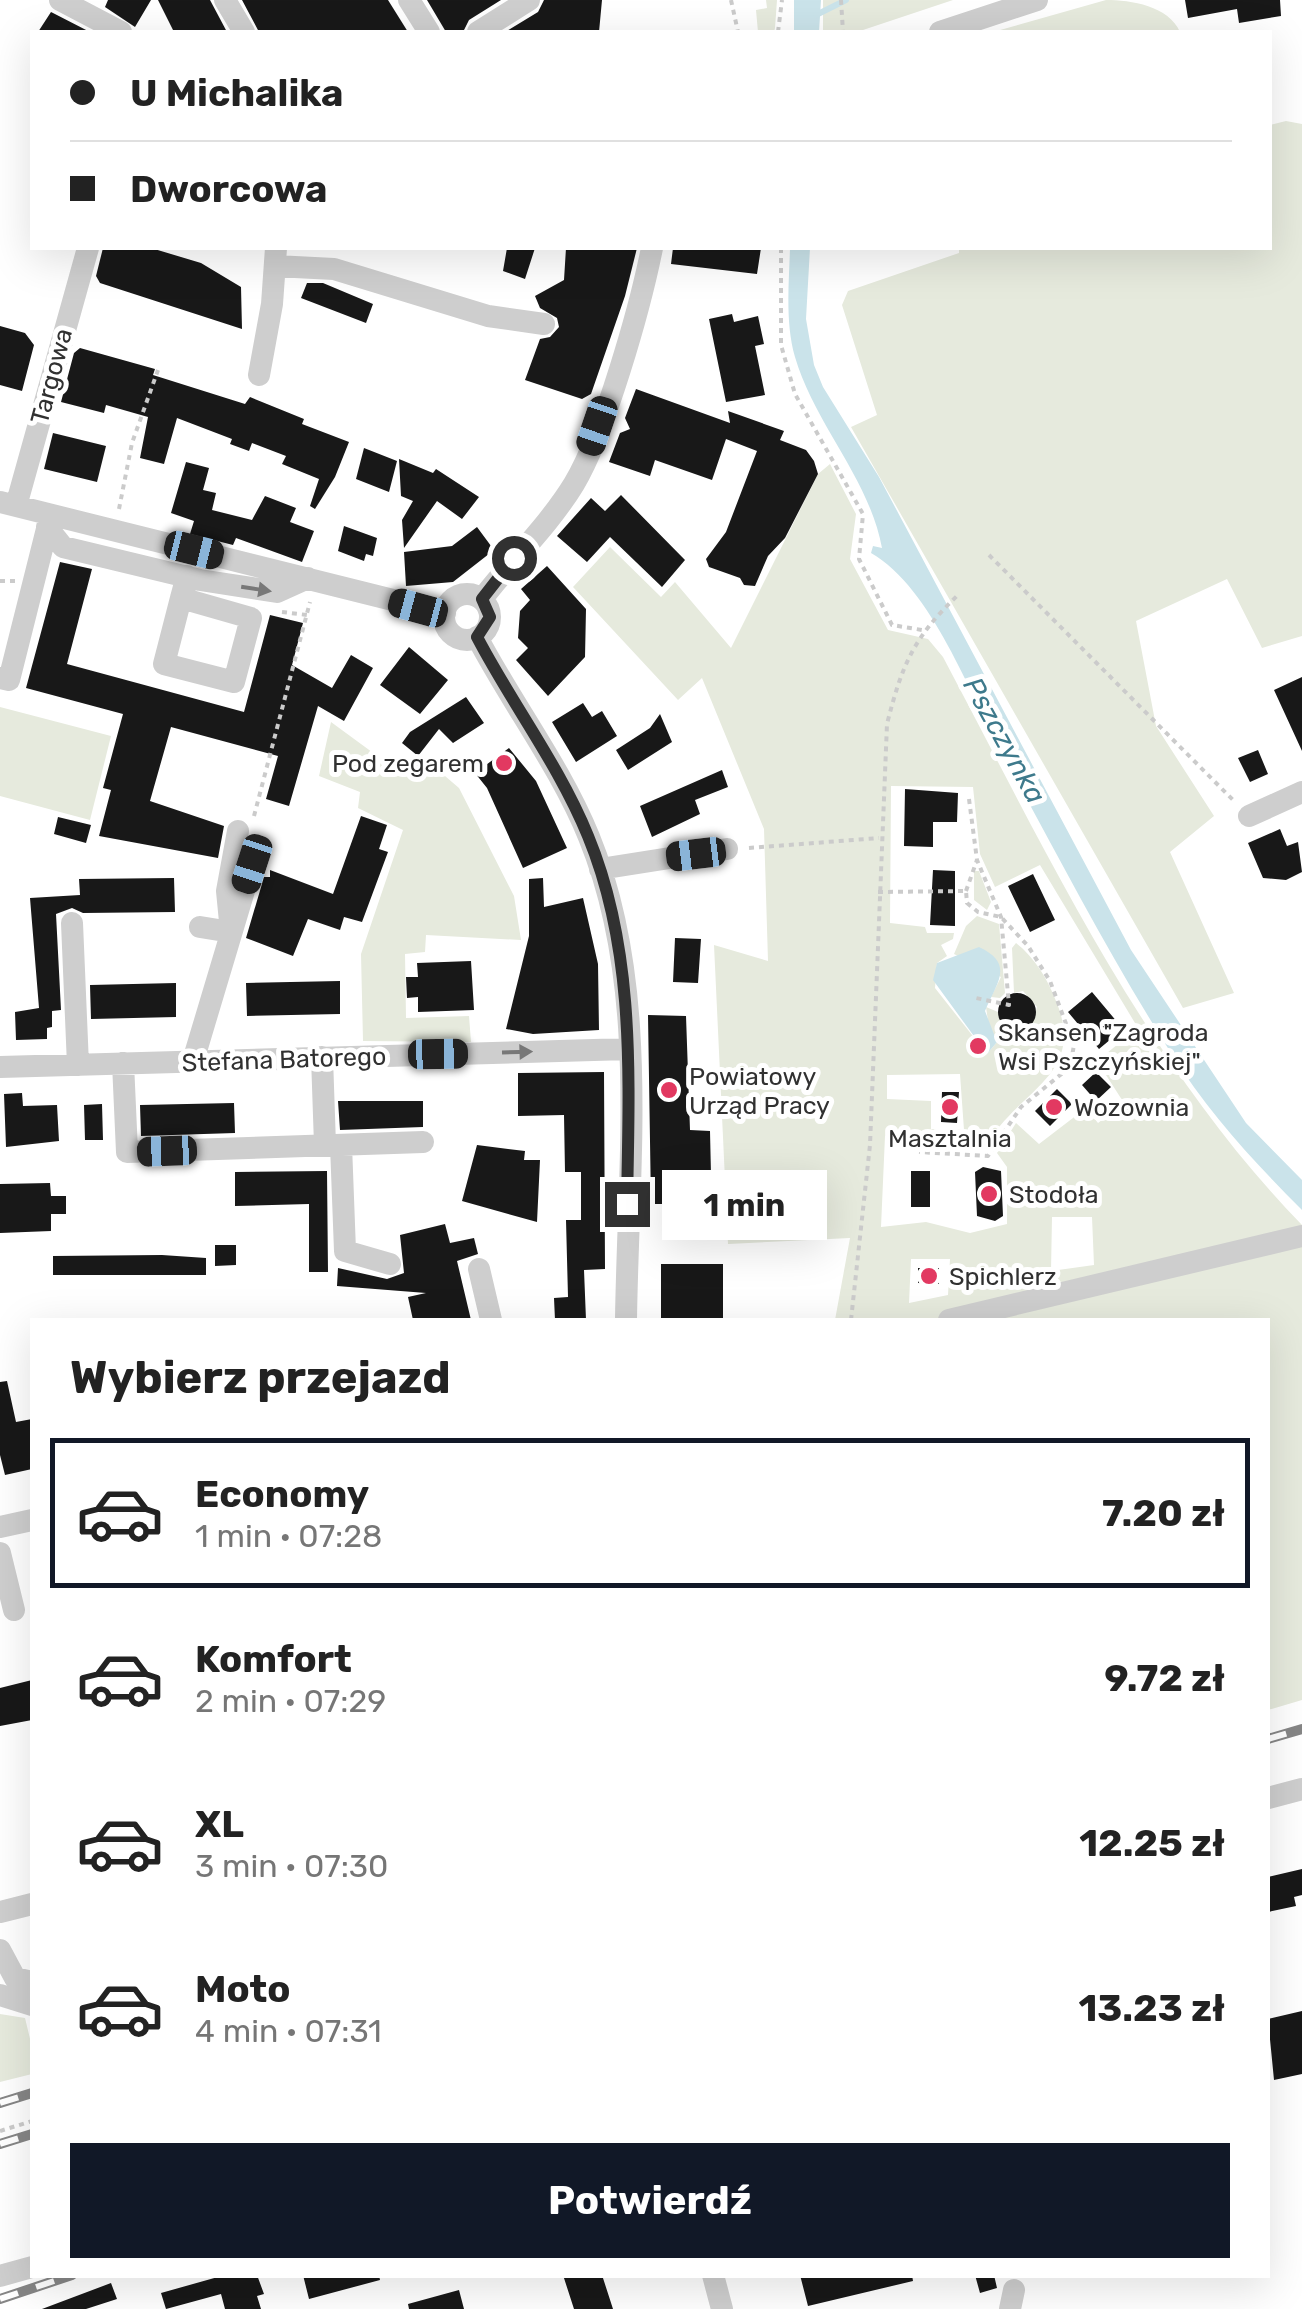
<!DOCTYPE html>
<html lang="pl">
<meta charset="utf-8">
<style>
body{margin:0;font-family:Rubik,sans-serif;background:#f2f2f2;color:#222;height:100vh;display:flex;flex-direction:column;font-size:38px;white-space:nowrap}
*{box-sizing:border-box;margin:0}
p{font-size:32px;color:#767676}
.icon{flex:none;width:55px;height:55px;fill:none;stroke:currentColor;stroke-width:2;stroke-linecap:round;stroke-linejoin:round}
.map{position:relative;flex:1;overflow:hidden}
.panel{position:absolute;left:30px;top:1318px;width:1240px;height:960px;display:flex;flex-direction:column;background:#fff;border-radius:0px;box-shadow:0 10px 40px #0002}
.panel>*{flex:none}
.banner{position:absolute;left:30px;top:30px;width:1242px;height:220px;border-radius:0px;box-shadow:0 10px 40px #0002;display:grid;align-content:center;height:220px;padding:0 40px;background:#fff}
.end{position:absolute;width:45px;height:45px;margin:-22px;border:12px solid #313131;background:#fff;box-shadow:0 0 0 5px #fff}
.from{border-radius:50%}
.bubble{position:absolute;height:70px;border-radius:0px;background:#fff;box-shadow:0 10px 40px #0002;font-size:32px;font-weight:700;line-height:70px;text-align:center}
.car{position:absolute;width:30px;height:60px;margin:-30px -15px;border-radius:12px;box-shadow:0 0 8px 2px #0007;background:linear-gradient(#222 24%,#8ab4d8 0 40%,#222 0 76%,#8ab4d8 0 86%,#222 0)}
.banner b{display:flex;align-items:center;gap:35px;height:95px;font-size:38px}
.banner b+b{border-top:2px solid #e0e0e0}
.banner i{width:25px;height:25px;background:#222}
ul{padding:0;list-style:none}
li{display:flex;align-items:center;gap:30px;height:150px;margin:0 20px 15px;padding:0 20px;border:5px solid transparent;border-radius:0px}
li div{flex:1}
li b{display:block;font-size:38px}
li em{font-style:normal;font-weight:700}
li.current{border-color:#111827}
li>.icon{width:90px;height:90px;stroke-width:1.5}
h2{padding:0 40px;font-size:45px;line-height:120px}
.cta{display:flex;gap:20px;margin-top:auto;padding:20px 40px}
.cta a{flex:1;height:115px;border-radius:0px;background:#111827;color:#fff;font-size:40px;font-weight:700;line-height:115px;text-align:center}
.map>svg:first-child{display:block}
.green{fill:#e6eadd;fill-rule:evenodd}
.water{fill:#cae3ea}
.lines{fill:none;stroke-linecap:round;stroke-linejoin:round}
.stream{stroke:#cae3ea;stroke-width:6}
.building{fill:#181818}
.path{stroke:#cbcbcb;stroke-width:4;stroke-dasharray:5 5;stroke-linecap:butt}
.minor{stroke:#cecece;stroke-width:22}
.rail-casing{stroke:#868686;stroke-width:10}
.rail{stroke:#fff;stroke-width:6;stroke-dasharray:19;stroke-linecap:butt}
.oneway{fill:#787878}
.route{stroke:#313131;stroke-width:12}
.poi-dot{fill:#e23961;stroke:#fff;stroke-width:4}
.labels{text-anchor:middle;stroke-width:10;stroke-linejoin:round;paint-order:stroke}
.street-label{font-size:25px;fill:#313131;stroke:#fff}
.poi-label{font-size:25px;fill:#313131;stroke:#fff;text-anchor:start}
.water-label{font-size:28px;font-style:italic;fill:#3e7a8c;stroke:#fff}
</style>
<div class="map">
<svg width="1302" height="2309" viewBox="0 0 1302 2309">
<rect width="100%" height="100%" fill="#fff"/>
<!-- green -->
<path class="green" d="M 766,0 L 777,0 L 775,28 L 774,32 L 758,32 L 756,10 L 767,8 Z
M 823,0 L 953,0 L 857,32 L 823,32 Z
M 1106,0 C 1131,0 1169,6 1180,32 L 993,32 Z
M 1286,121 L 1302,124 L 1302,636 L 1262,648 L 1227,579 L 1136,621 L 1156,726 L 1214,816 L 1170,852 L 1234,993 L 1183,1008 L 851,427 L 877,415 L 842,305 L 848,291 L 959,253 L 959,248 L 1270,248 L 1270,125 Z
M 830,464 L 856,514 L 850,559 L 888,630 L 928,639 L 943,657 C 1047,853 1146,1065 1302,1225 L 1302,1700 L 1268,1710 L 1268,1320 L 835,1320 L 850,1238 L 728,1244 L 714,945 L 768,961 L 764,829 L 702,678 L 678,700 L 573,587 L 610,547 L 661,597 L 675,582 L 731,648 L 818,474 ZM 891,786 L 973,787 L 980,854 L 995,887 L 1040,865 L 1138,1028 L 1097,1061 L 1124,1103 L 1098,1123 L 1086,1108 L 1039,1144 L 1016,1123 L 997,1153 L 1007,1167 L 1007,1224 L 970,1233 L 926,1222 L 881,1227 L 885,1136 L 922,1136 L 922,1148 L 984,1150 C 1015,1089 1088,1078 1056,1001 C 1047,978 1035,958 1016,943 L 1012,948 L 1014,993 L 1023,991 L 1037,1007 L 1031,1028 L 1009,1032 L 998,1012 L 986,1007 L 989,1028 L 997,1042 L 987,1054 L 935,988 L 937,963 L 947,956 L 941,945 L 953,939 L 954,933 L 927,933 L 925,927 L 890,923 ZM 960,1074 L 964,1130 L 931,1129 L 931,1101 L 887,1099 L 887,1075 ZM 1052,1217 L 1092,1217 L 1094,1265 L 1051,1271 ZM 911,1259 L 950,1259 L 948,1295 L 909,1303 Z
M 0,707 L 111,736 L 90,820 L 0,796 Z
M 331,722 L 406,777 L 424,758 L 459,788 L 514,896 L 521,940 L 426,935 L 425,952 L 405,954 L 406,1018 L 469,1016 L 471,1042 L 363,1041 L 361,954 L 403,830 L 358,808 L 360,792 L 319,776 Z
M 974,871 L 979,871 L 991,902 L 987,910 L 974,900 Z
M 977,916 L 999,924 L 1005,993 L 1000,998 L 991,997 L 1001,977 L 954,954 L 966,926 Z
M 0,2014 L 25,2018 L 32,2047 L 32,2074 L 0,2082 Z"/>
<!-- water -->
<path class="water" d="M 794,0 L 821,0 L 819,32 L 794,32 Z
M 790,248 L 810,248 L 806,319 L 814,365 L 823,387 L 879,477 L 1131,950 L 1246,1123 L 1302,1180 L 1302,1210 C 1253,1161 1208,1112 1171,1053 C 1110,957 1057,854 1003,755 C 969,694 933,589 871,553 L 873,546 L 882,548 C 869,478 815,425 795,357 C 785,322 789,283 790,248 Z
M 979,947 C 1015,964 997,982 985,1011 L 997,1042 L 987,1054 L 933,980 L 937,963 Z"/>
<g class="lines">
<!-- stream -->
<path class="stream" d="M 816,15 L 846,0"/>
</g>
<!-- building -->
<path class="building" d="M 108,0 L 151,0 L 135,27 L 105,7 Z
M 158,0 L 210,0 L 227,32 L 174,32 Z
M 242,0 L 388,0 L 408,32 L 259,32 Z
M 427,0 L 501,0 L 469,20 L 463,32 L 446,32 Z
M 544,0 L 602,0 L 599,32 L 505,32 L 538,12 Z
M 1185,0 L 1280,0 L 1281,16 L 1239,23 L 1237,9 L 1188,18 Z
M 51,12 L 53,13 L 90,32 L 38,32 Z
M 103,248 L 151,248 L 201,263 L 241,287 L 242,329 L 100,283 L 96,276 Z
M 507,248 L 535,248 L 525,279 L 503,271 Z
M 566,248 L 637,248 L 625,296 L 591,394 L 582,399 L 525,380 L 540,339 L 550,337 L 559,327 L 557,318 L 540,308 L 535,296 L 564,280 Z
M 673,248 L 761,248 L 757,274 L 671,264 Z
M 307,283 L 323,283 L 373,304 L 366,323 L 301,298 Z
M 732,314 L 734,322 L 758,316 L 764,344 L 755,346 L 765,395 L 726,402 L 709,319 Z
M 0,326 L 25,333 L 34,345 L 22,391 L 0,385 Z
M 80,348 L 155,369 L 153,375 L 245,404 L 250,397 L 304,419 L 302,424 L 349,442 L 335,477 L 315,509 L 310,506 L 319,479 L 282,464 L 286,456 L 252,443 L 249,451 L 230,444 L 232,439 L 177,418 L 164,464 L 140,458 L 148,417 L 106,405 L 104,413 L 61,402 L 74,353 Z
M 636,389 L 730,423 L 728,411 L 784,431 L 780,440 L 806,450 L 814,461 L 818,474 L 785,538 L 768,556 L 755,586 L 744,585 L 740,578 L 709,567 L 706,559 L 726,532 L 757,451 L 726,439 L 712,480 L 655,460 L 650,476 L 609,462 L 620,433 L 630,429 L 625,418 Z
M 53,433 L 106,446 L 97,482 L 44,469 Z
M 364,448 L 397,461 L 389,492 L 356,479 Z
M 399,459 L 433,473 L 436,469 L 479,497 L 462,519 L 437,501 L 404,548 L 402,520 L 413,501 L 401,496 Z
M 186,462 L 209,468 L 203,490 L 216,493 L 212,510 L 252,520 L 265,496 L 296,508 L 290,522 L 314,531 L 302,562 L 236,538 L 233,545 L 190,534 L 194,521 L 171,513 Z
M 621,495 L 685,560 L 662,587 L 610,537 L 587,562 L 557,536 L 591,498 L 605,511 Z
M 344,526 L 377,538 L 373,556 L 366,554 L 364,561 L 338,551 Z
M 477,527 L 494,550 L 453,582 L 406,586 L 404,552 L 452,546 Z
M 60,562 L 92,569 L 67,664 L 244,712 L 270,615 L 303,623 L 292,665 L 332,688 L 351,655 L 373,668 L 344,721 L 318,706 L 289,806 L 266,799 L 278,756 L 171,727 L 150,801 L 224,826 L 218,858 L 99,836 L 111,790 L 103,788 L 123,714 L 26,688 Z
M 547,566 L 586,609 L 585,657 L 548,696 L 516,660 L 528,648 L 518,638 L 520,611 L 530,600 L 521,589 Z
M 409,647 L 448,680 L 420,714 L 380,685 Z
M 1302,677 L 1302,751 L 1274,690 Z
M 466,697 L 484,723 L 453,743 L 439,729 L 418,756 L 402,743 L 410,732 Z
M 583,703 L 592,717 L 602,711 L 617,736 L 576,762 L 552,722 Z
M 660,714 L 672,742 L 628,770 L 616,750 L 650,728 Z
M 509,748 L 536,781 L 567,848 L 523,868 L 487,788 L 475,773 Z
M 1258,750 L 1268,774 L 1250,782 L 1238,758 Z
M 722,770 L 728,787 L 695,800 L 700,814 L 652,837 L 640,806 Z
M 905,789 L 958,793 L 957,822 L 933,822 L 933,847 L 904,846 Z
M 361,816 L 387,825 L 379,849 L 388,852 L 362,922 L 344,917 L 340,930 L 308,919 L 293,956 L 246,938 L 264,877 L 270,877 L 270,870 L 333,894 Z
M 58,817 L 91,825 L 86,843 L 54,834 Z
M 1280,829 L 1287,846 L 1298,842 L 1302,872 L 1286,880 L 1263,878 L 1248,843 Z
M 933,870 L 955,871 L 955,926 L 930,925 Z
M 1033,874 L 1055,920 L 1030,932 L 1008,886 Z
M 174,878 L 175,912 L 83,913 L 72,908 L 56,914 L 61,1010 L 52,1011 L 52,1027 L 47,1028 L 47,1039 L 16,1040 L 15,1012 L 39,1008 L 30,898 L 80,895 L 79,879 Z
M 543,878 L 544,907 L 583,898 L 598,964 L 599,1030 L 533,1034 L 506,1029 L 529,936 L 529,879 Z
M 675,938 L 701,939 L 698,983 L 673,982 Z
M 471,961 L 474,1010 L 418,1012 L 418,997 L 407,998 L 406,977 L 418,977 L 417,963 Z
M 340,981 L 340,1014 L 247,1016 L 246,983 Z
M 176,983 L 176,1017 L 91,1019 L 90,985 Z
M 1092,992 L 1123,1029 L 1099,1049 L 1068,1012 Z
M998 1012a19 19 0 1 1 38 0a19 19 0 1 1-38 0Z
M 648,1015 L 686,1016 L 690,1130 L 710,1131 L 711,1175 L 702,1175 L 702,1180 L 679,1180 L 680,1204 L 651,1204 Z
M 604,1072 L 605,1269 L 584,1270 L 586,1320 L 555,1320 L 554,1298 L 568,1297 L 566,1220 L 581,1220 L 581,1172 L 565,1172 L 564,1115 L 518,1116 L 518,1073 Z
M 1096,1072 L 1111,1087 L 1096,1101 L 1082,1085 Z
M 1057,1089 L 1072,1104 L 1050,1126 L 1035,1111 Z
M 942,1092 L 959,1092 L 957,1123 L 941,1122 Z
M 22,1093 L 23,1106 L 57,1105 L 59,1141 L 6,1147 L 4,1094 Z
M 338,1101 L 423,1101 L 423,1127 L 340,1130 Z
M 234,1103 L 235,1133 L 141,1136 L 140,1105 Z
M 102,1104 L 103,1140 L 85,1140 L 84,1105 Z
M 477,1145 L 525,1151 L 524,1160 L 540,1160 L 537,1222 L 462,1201 Z
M 983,1167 L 1001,1171 L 1003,1216 L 995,1221 L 977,1216 L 975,1172 Z
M 327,1171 L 328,1272 L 309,1272 L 309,1204 L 235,1206 L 235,1172 Z
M 911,1171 L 930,1171 L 930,1207 L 911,1207 Z
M 50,1183 L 51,1196 L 66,1196 L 66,1214 L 51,1214 L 51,1231 L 0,1233 L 0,1184 Z
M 445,1224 L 450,1243 L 474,1238 L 478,1254 L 457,1261 L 471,1320 L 413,1320 L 408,1297 L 426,1293 L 337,1286 L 338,1268 L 387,1279 L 404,1273 L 400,1235 Z
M 215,1245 L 236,1245 L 236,1265 L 215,1266 Z
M 162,1255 L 206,1258 L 206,1275 L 53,1275 L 53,1256 Z
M 661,1264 L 723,1264 L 723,1320 L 661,1320 Z
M 918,1268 L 939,1268 L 939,1284 L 918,1283 Z
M 7,1381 L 16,1422 L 32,1419 L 32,1469 L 5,1475 L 0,1455 L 0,1382 Z
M 32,1680 L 32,1720 L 0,1726 L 0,1688 Z
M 1302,1869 L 1302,1895 L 1294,1897 L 1296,1906 L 1268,1912 L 1268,1877 Z
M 1302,2011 L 1302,2074 L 1274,2080 L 1268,2019 Z
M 225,2275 L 257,2275 L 264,2294 L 257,2296 L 261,2309 L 225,2309 L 221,2294 L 166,2309 L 161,2293 Z
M 303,2275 L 379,2275 L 380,2280 L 309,2299 Z
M 563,2275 L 602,2275 L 613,2309 L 574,2309 Z
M 800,2275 L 912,2275 L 913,2281 L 808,2306 Z
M 975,2275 L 994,2275 L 997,2288 L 980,2293 Z
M 111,2283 L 117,2299 L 86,2309 L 42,2309 Z
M 459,2290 L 464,2309 L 409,2309 L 408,2304 Z"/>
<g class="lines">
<!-- path -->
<path class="path" d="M 731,0 L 738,32
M 841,0 L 843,32
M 778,32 L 782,0
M 781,248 L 781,345 L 795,394 L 863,514 L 859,559 L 892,625 L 922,630
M 119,509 L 132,443 L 158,370
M 989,555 L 1235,802
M 0,581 L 15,581
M 282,612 L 307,615
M 969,799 L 977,860 L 1001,917 L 1009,1005 L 976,998
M 254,816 L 310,602
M 749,848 L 879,838
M 966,891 L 977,860
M 878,892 L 966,891 L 967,903 L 978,912 L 1001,917 L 1028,946 L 1050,981 L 1074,1045 L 1070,1067 L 1021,1107 L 988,1156 L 919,1152
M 851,1320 L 870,1145 L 887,724 C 902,665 913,638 958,595
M 0,2131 L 32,2121"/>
<!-- minor -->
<path class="minor" d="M 60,0 L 121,32
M 225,0 L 244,32
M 409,0 L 429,32
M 478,32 L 529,0
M 940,32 L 1037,0
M 275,266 L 334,269 L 488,316 L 544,324
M 259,375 L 272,304 L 276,248
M 0,502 L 445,613
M 16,506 L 88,248
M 47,527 L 63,547 L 200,580 L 277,592 L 308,578
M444 617a23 23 0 1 1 46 0a23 23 0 1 1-46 0Z
M 181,598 L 164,664 L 234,682 L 251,618 L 181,598 L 187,576
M 482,599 C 511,561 549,525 574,484 C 605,432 640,308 652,248
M 477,637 C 512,704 560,766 589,837 C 650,986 628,1162 626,1320
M 0,678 L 9,680 L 50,517
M 1249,816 L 1302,792
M 600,869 L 727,849
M 72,923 L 78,1065
M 200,927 L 231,932 L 227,891 L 238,831
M 322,1057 L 325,1145
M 193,1061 L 252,864
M 123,1063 L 127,1152 L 423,1142
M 0,1067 L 628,1049
M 341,1145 L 345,1251 L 390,1264
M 479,1269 L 491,1320
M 949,1320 L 1302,1236
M 0,1527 L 32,1520
M 0,1553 L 14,1610
M 1268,1798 L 1302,1789
M 0,1912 L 32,1904
M 0,1950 L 15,1978 L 32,1982
M 0,1995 L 32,2005
M 713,2275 L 722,2309
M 0,2276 L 32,2267
M 1010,2309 L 1014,2290"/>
<defs>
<path id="rail" d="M 1268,1739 L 1302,1729
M 0,2103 L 32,2093
M 0,2144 L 32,2134
M 0,2299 L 72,2275"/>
</defs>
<!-- rail casing -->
<use href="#rail" class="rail-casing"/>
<!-- rail -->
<use href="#rail" class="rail"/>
</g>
<!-- one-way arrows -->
<defs><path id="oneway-solid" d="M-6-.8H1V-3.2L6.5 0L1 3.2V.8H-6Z" transform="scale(2.5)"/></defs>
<g class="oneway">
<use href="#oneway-solid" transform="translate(256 589) rotate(9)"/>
<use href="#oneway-solid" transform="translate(517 1052) rotate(-2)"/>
</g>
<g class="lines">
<!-- route -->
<path class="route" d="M 514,558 L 482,599 L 490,617 L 477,637 C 512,704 559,765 588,836 C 636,952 629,1081 627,1204"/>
</g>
<!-- markers -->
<g class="poi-dot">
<circle cx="504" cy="763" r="10"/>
<circle cx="978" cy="1046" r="10"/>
<circle cx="669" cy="1090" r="10"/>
<circle cx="950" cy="1107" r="10"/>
<circle cx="1054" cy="1107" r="10"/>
<circle cx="989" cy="1194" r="10"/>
<circle cx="929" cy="1276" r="10"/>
</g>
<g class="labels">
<!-- street labels -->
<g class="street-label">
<text transform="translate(51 376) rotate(-75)" y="9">Targowa</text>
<text transform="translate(284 1059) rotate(-2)" y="9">Stefana Batorego</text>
</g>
<!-- poi labels -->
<g class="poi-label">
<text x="484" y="772" text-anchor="end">Pod zegarem</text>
<text x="998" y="1041">Skansen "Zagroda<tspan x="998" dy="29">Wsi Pszczyńskiej"</tspan></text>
<text x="689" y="1085">Powiatowy<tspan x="689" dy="29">Urząd Pracy</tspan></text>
<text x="1074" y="1116">Wozownia</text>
<text x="950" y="1147" text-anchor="middle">Masztalnia</text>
<text x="1009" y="1203">Stodoła</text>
<text x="949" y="1285">Spichlerz</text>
</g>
<!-- water labels -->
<g class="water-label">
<text transform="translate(1005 740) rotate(61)" y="10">Pszczynka</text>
</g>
</g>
</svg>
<i class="end from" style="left:514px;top:558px"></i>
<i class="end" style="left:627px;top:1204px"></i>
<div class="bubble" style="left:662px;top:1170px;width:165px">1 min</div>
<i class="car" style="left:597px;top:426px;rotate:199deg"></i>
<i class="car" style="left:194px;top:550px;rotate:104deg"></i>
<i class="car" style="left:418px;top:608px;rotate:285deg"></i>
<i class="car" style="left:696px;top:854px;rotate:263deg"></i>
<i class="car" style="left:252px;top:864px;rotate:198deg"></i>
<i class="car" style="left:438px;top:1054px;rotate:89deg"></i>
<i class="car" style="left:167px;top:1151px;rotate:268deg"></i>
<div class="banner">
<b><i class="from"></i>U Michalika</b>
<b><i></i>Dworcowa</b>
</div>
<section class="panel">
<h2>Wybierz przejazd</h2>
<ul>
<li class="current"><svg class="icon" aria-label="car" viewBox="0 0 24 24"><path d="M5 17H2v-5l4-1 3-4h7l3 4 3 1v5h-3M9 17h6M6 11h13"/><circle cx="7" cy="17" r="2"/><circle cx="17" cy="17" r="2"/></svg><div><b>Economy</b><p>1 min · 07:28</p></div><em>7.20 zł</em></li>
<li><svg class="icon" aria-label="car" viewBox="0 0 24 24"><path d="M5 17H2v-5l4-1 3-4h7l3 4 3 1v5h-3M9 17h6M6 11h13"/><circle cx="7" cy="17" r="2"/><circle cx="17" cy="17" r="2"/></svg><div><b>Komfort</b><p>2 min · 07:29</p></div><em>9.72 zł</em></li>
<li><svg class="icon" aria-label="car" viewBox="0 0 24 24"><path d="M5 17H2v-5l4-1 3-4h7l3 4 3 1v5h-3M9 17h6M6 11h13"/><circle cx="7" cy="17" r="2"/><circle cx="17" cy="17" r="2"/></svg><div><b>XL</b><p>3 min · 07:30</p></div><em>12.25 zł</em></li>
<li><svg class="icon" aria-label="car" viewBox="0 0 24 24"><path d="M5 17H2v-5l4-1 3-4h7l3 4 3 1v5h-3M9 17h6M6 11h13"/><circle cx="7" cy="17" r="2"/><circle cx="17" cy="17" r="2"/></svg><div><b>Moto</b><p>4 min · 07:31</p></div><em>13.23 zł</em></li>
</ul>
<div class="cta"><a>Potwierdź</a></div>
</section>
</div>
